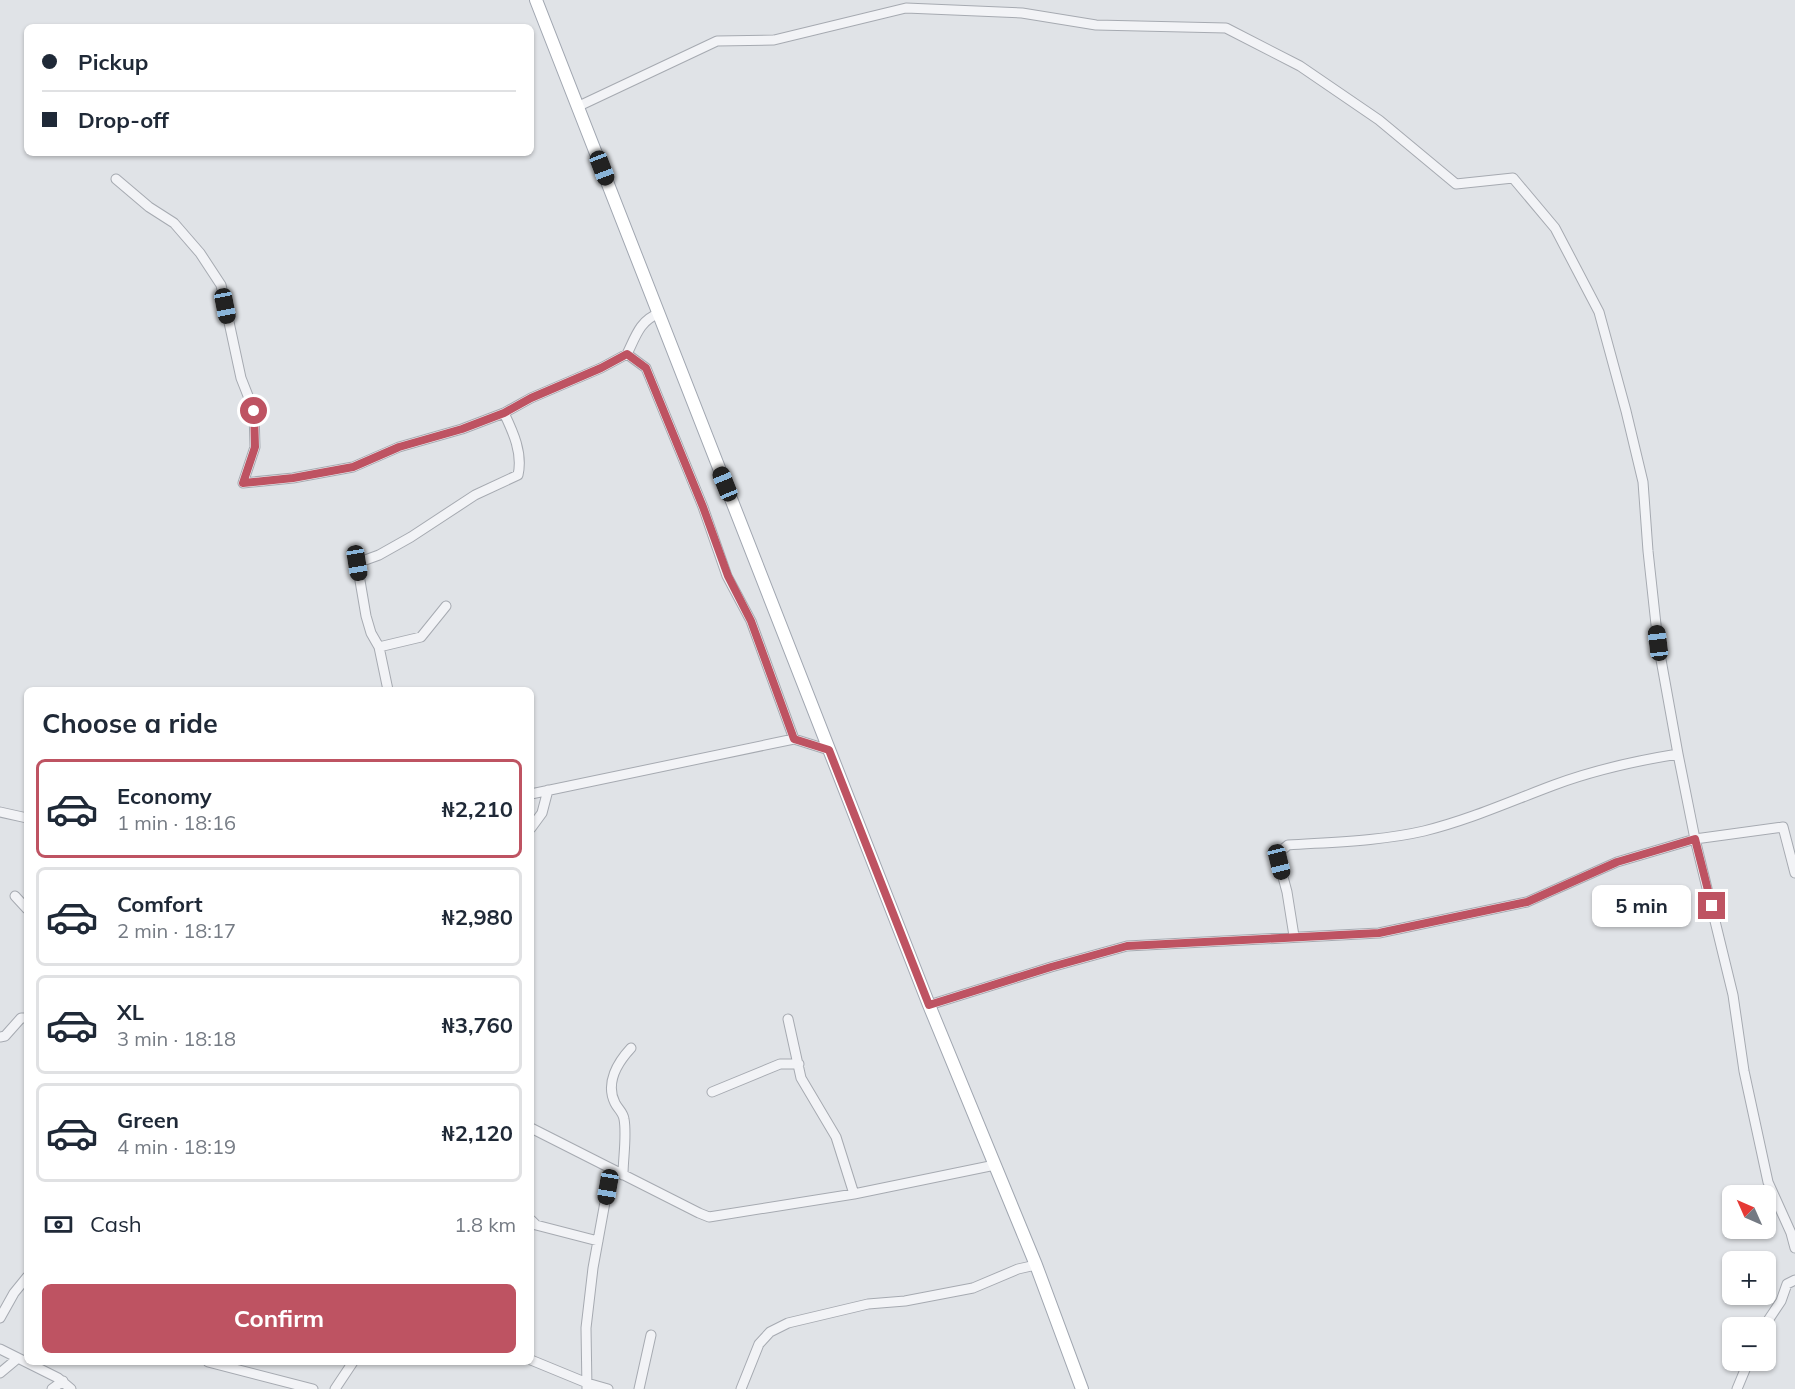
<!DOCTYPE html>
<meta charset="utf-8">
<style>
body{margin:0;font-family:Mulish,sans-serif;background:#f2f2f3;color:#1f2937;height:100vh;display:flex;flex-direction:column;font-size:22px;white-space:nowrap}
*{box-sizing:border-box;margin:0}
p{font-size:20px;color:#747a83}
.icon{flex:none;width:33px;height:33px;fill:none;stroke:currentColor;stroke-width:2;stroke-linecap:round;stroke-linejoin:round}
.map{position:relative;flex:1;overflow:hidden}
.drawer{position:absolute;left:24px;top:687px;width:510px;height:678px;display:flex;flex-direction:column;background:#fff;border-radius:9px;box-shadow:0 2px 4px #0004}
.drawer>*{flex:none}
.top-card{position:absolute;left:24px;top:24px;width:510px;height:132px;border-radius:9px;box-shadow:0 2px 4px #0004;display:grid;align-content:center;height:132px;padding:0 18px;background:#fff}
.needle{width:39px;rotate:315deg}
.controls{position:absolute;left:1722px;top:1185px;display:grid;gap:12px}
.controls a{display:grid;place-items:center;width:54px;height:54px;border-radius:9px;background:#fff;box-shadow:0 2px 4px #0004;font-size:30px}
.end{position:absolute;width:27px;height:27px;margin:-14px;border:8px solid #be5362;background:#fff;box-shadow:0 0 0 3px #fff}
.from{border-radius:50%}
.bubble{position:absolute;height:42px;border-radius:9px;background:#fff;box-shadow:0 2px 4px #0004;font-size:20px;font-weight:700;line-height:42px;text-align:center}
.car{position:absolute;width:18px;height:36px;margin:-18px -9px;border-radius:8px;box-shadow:0 0 4px 2px #0007;background:linear-gradient(#222 24%,#8ab4d8 0 40%,#222 0 76%,#8ab4d8 0 86%,#222 0)}
.top-card b{display:flex;align-items:center;gap:21px;height:57px;font-size:22px}
.top-card b+b{border-top:2px solid #e0e1e3}
.top-card i{width:15px;height:15px;background:#1f2937}
ul{padding:0;list-style:none}
li{display:flex;align-items:center;gap:18px;height:99px;margin:0 12px 9px;padding:0 6px;border:3px solid #e0e1e3;border-radius:9px}
li div{flex:1}
li b{display:block;font-size:22px}
li em{font-style:normal;font-weight:700}
li.on{border-color:#be5362}
li>.icon{width:54px;height:54px;stroke-width:1.5}
h2{padding:0 18px;font-size:27px;line-height:72px}
.pay{display:flex;align-items:center;gap:15px;height:66px;padding:0 18px;font-size:22px}
.pay p{margin-inline-start:auto}
.primary-button{display:flex;gap:12px;margin-top:auto;padding:12px 18px}
.primary-button a{flex:1;height:69px;border-radius:9px;background:#be5362;color:#fff;font-size:24px;font-weight:700;line-height:69px;text-align:center}
.map>svg:first-child{display:block}
.lines{fill:none;stroke-linecap:round;stroke-linejoin:round}
.minor-casing{stroke:#a6aab1;stroke-width:11}
.major-casing{stroke:#a1a7b1;stroke-width:14}
.minor{stroke:#f2f3f6;stroke-width:9}
.major{stroke:#fff;stroke-width:12}
.route{stroke:#be5362;stroke-width:8}
</style>
<div class="map">
<svg width="1795" height="1389" viewBox="0 0 1795 1389">
<rect width="100%" height="100%" fill="#e0e3e7"/>
<g class="lines">
<defs>
<path id="minor" d="M 579,106 L 717,41 L 774,40 L 906,8 L 1022,13 L 1096,25 L 1226,28 L 1300,66 L 1379,120 L 1456,184 L 1513,178 L 1555,228 L 1599,312 L 1626,411 L 1643,482 L 1648,551 L 1658,643 L 1678,754 L 1695,839 L 1783,827 L 1795,873
M 116,179 L 149,207 L 174,223 L 200,253 L 221,285 L 241,378 L 254,411 L 255,447 L 243,483 L 293,478 L 353,467 L 399,447 L 462,429 L 504,413 L 531,398 L 601,368 L 627,354 L 646,368 L 703,507 L 727,576 L 751,621 L 794,739
M 627,354 C 635,338 640,320 658,314
M 379,647 L 421,637 L 446,606
M 388,690 L 379,647 L 371,633 L 366,616 L 357,563 L 379,555 L 411,537 L 475,495 L 518,475 C 523,453 513,432 504,413
M 531,794 L 794,739 L 829,750
M 0,812 L 27,818
M 531,828 L 542,813 L 548,790
M 15,896 L 27,909
M 1294,936 L 1287,892 L 1279,862 L 1282,850 L 1288,845 C 1332,842 1381,841 1424,831 C 1469,820 1511,801 1554,785 C 1594,770 1635,761 1678,754
M 929,1005 L 1051,967 L 1127,946 L 1379,933 L 1527,902 L 1617,862 L 1695,839 L 1733,995 L 1744,1071 L 1768,1182 L 1791,1233 L 1795,1248
M 788,1019 L 801,1078 L 836,1137 L 854,1194
M 0,1037 L 5,1036 L 21,1018 L 27,1018
M 712,1092 L 780,1064 L 799,1064
M 531,1128 L 699,1213 L 709,1217 L 854,1194 L 995,1165
M 623,1175 C 623,1159 627,1135 624,1119 C 623,1112 618,1109 615,1103 C 605,1083 618,1062 631,1048
M 531,1220 L 536,1225 L 598,1241
M 0,1318 L 14,1293 L 27,1277
M 1763,1328 L 1781,1301 L 1787,1284 L 1795,1280
M 0,1349 L 58,1378 L 71,1389
M 531,1360 L 587,1383 L 608,1389
M 208,1362 L 313,1389
M 0,1373 L 18,1358
M 52,1389 L 63,1381
M 335,1389 L 353,1362
M 587,1389 L 586,1328 L 593,1268 L 611,1169
M 639,1389 L 651,1335
M 741,1389 L 759,1344 L 770,1332 L 788,1323 L 868,1304 L 905,1301 L 973,1288 L 1018,1269 L 1036,1265
M 1737,1389 L 1749,1360"/>
<path id="major" d="M 536,0 L 929,1005 L 1036,1265 L 1082,1389"/>
</defs>
<!-- minor casing -->
<use href="#minor" class="minor-casing"/>
<!-- major casing -->
<use href="#major" class="major-casing"/>
<!-- minor -->
<use href="#minor" class="minor"/>
<!-- major -->
<use href="#major" class="major"/>
</g>
<g class="lines">
<!-- route -->
<path class="route" d="M 254,411 L 255,447 L 243,483 L 293,478 L 353,467 L 399,447 L 462,429 L 504,413 L 531,398 L 601,368 L 627,354 L 646,368 L 703,507 L 728,576 L 751,621 L 794,739 L 829,750 L 929,1005 L 1051,967 L 1127,946 L 1379,933 L 1527,902 L 1617,862 L 1695,839 L 1712,906"/>
</g>
</svg>
<div class="controls">
<a><svg class="needle" viewBox="-14 -14 28 28"><path d="M0-13l5 13h-10z" fill="#e53935"/><path d="M0 13l5-13h-10z" fill="#747a83"/></svg></a>
<a>+</a>
<a>−</a>
</div>
<i class="end from" style="left:254px;top:411px"></i>
<i class="end" style="left:1712px;top:906px"></i>
<div class="bubble" style="left:1592px;top:885px;width:99px">5 min</div>
<i class="car" style="left:602px;top:168px;rotate:159deg"></i>
<i class="car" style="left:225px;top:306px;rotate:169deg"></i>
<i class="car" style="left:725px;top:484px;rotate:338deg"></i>
<i class="car" style="left:357px;top:563px;rotate:171deg"></i>
<i class="car" style="left:1658px;top:643px;rotate:353deg"></i>
<i class="car" style="left:1279px;top:862px;rotate:166deg"></i>
<i class="car" style="left:608px;top:1187px;rotate:190deg"></i>
<div class="top-card">
<b><i class="from"></i>Pickup</b>
<b><i></i>Drop-off</b>
</div>
<section class="drawer">
<h2>Choose a ride</h2>
<ul>
<li class="on"><svg class="icon" aria-label="car" viewBox="0 0 24 24"><path d="M5 17H2v-5l4-1 3-4h7l3 4 3 1v5h-3M9 17h6M6 11h13"/><circle cx="7" cy="17" r="2"/><circle cx="17" cy="17" r="2"/></svg><div><b>Economy</b><p>1 min · 18:16</p></div><em>₦2,210</em></li>
<li><svg class="icon" aria-label="car" viewBox="0 0 24 24"><path d="M5 17H2v-5l4-1 3-4h7l3 4 3 1v5h-3M9 17h6M6 11h13"/><circle cx="7" cy="17" r="2"/><circle cx="17" cy="17" r="2"/></svg><div><b>Comfort</b><p>2 min · 18:17</p></div><em>₦2,980</em></li>
<li><svg class="icon" aria-label="car" viewBox="0 0 24 24"><path d="M5 17H2v-5l4-1 3-4h7l3 4 3 1v5h-3M9 17h6M6 11h13"/><circle cx="7" cy="17" r="2"/><circle cx="17" cy="17" r="2"/></svg><div><b>XL</b><p>3 min · 18:18</p></div><em>₦3,760</em></li>
<li><svg class="icon" aria-label="car" viewBox="0 0 24 24"><path d="M5 17H2v-5l4-1 3-4h7l3 4 3 1v5h-3M9 17h6M6 11h13"/><circle cx="7" cy="17" r="2"/><circle cx="17" cy="17" r="2"/></svg><div><b>Green</b><p>4 min · 18:19</p></div><em>₦2,120</em></li>
</ul>
<div class="pay"><svg class="icon" aria-label="cash" viewBox="0 0 24 24"><path d="M3 7h18v10H3z"/><circle cx="12" cy="12" r="2"/></svg>Cash<p>1.8 km</p></div>
<div class="primary-button"><a>Confirm</a></div>
</section>
</div>
